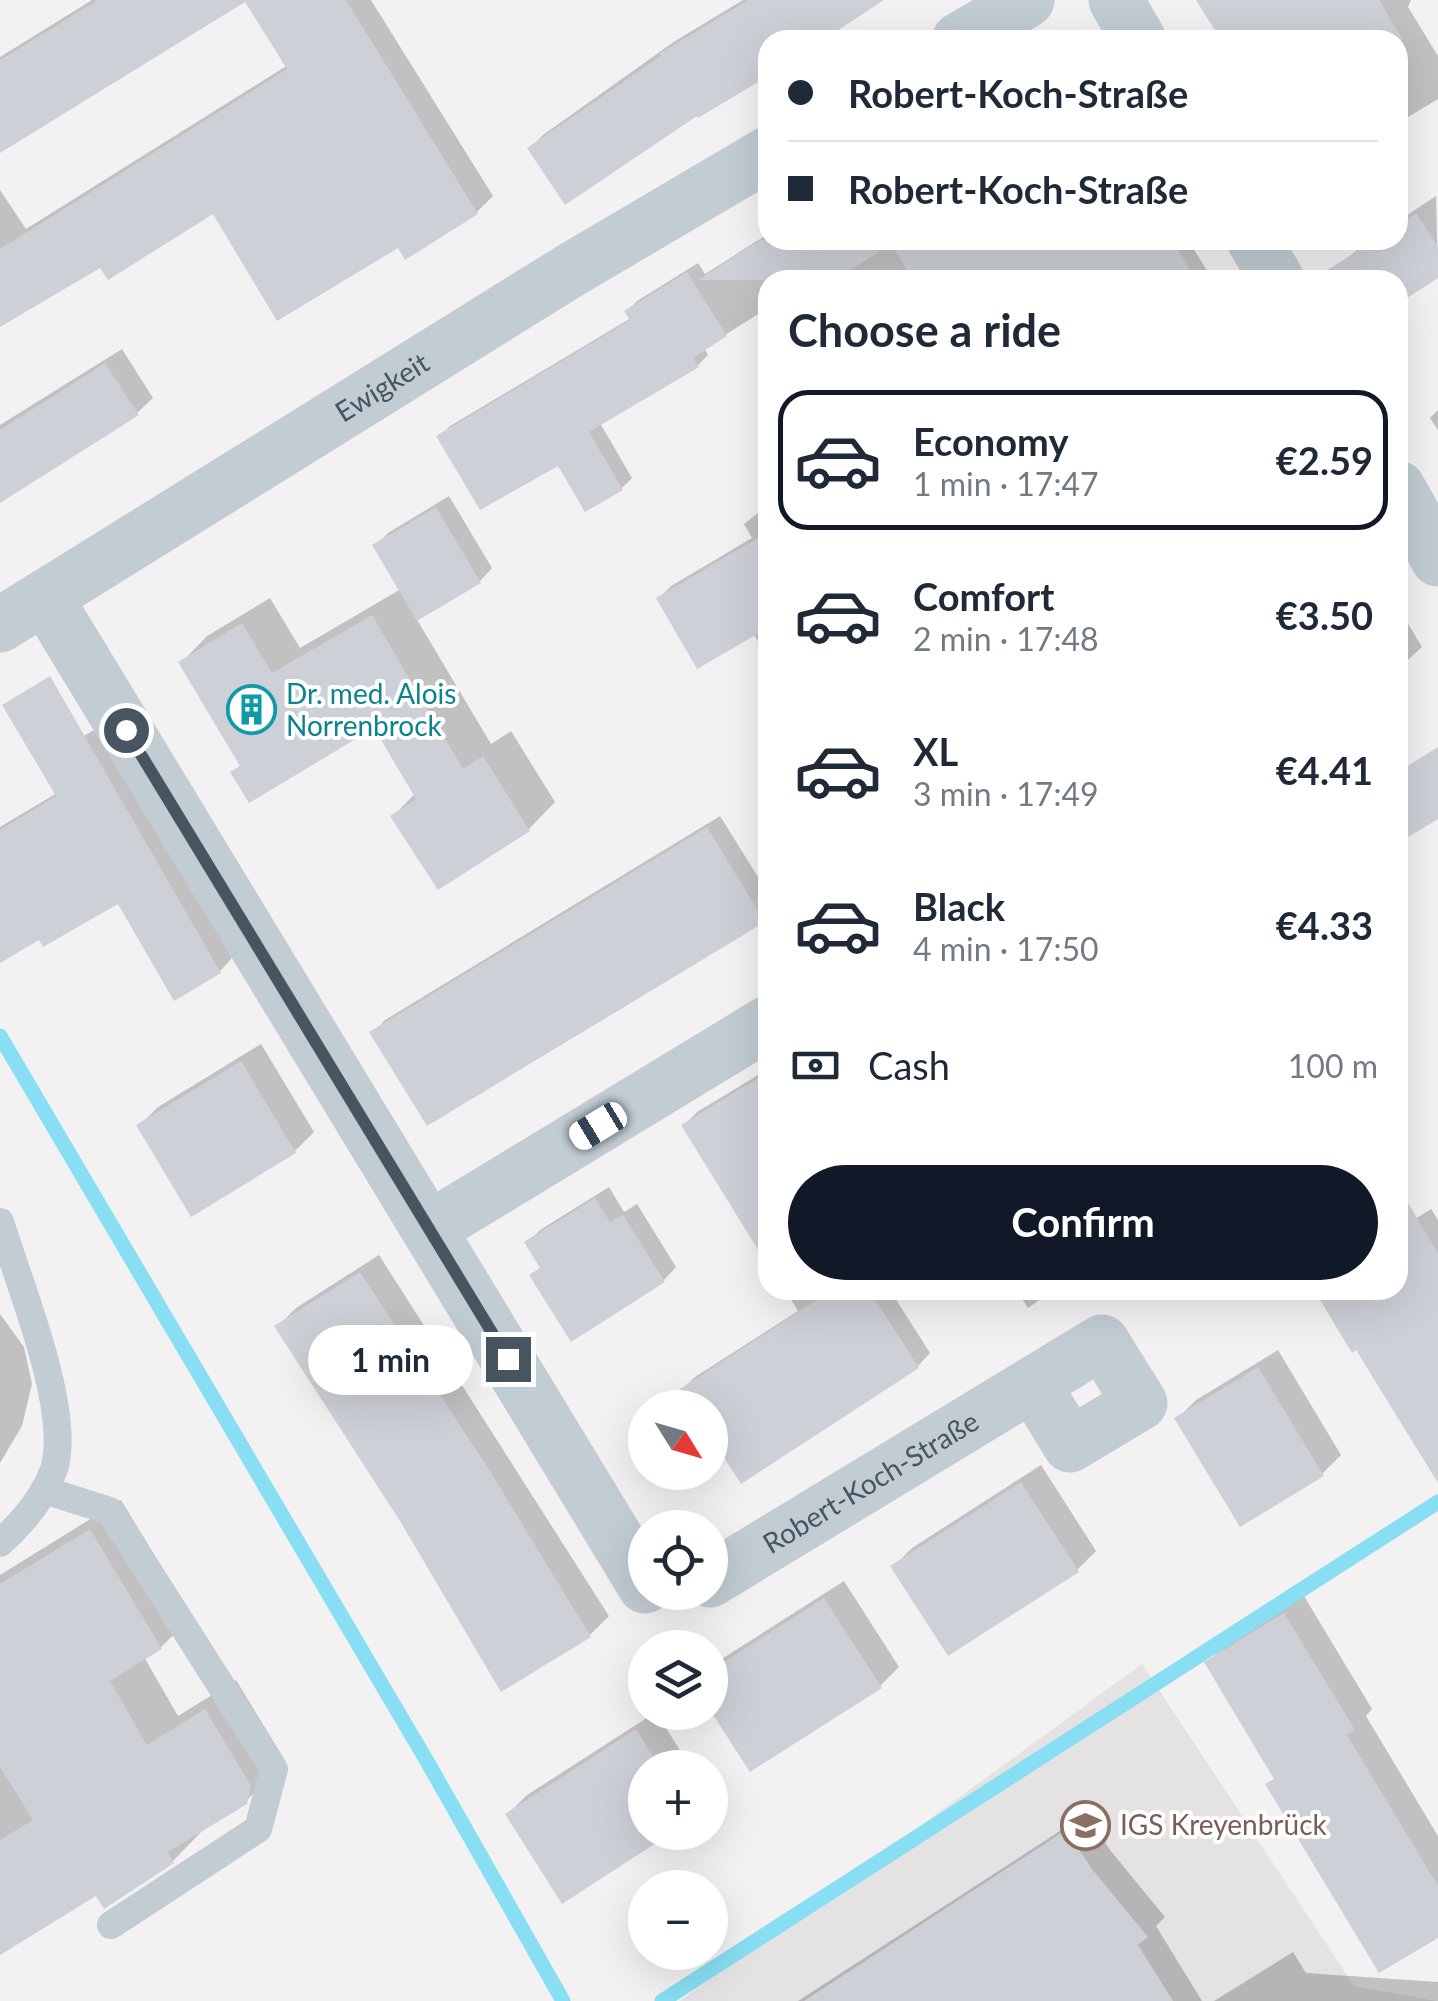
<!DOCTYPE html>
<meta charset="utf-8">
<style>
body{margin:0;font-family:Lato,sans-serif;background:#f6f6f7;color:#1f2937;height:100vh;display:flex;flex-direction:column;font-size:38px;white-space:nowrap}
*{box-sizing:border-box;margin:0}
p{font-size:32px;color:#747a83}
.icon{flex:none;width:55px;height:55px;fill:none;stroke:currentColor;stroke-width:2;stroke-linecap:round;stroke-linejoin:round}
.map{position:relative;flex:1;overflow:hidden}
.side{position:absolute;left:758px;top:270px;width:650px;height:1030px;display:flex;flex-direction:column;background:#fff;border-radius:30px;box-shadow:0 10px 40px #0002}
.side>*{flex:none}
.banner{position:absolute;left:758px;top:30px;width:650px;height:220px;border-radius:30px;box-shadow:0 10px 40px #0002;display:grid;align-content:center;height:220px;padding:0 30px;background:#fff}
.needle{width:65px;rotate:127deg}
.controls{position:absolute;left:628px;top:1390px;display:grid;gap:20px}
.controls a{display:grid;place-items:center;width:100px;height:100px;border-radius:50%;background:#fff;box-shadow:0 10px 40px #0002;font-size:50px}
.end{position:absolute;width:45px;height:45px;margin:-22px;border:12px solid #475560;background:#fff;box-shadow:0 0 0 5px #fff}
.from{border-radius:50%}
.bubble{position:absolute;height:70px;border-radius:35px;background:#fff;box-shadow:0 10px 40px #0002;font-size:32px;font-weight:700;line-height:70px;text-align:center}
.car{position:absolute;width:30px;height:60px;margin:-30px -15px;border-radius:12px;box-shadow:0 0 8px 2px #0007;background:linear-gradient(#fff 24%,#345 0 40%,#fff 0 76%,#345 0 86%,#fff 0)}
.banner b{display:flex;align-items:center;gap:35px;height:95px;font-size:38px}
.banner b+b{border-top:2px solid #e0e1e3}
.banner i{width:25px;height:25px;background:#1f2937}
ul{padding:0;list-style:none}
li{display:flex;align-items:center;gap:30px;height:140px;margin:0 20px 15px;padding:0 10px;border:5px solid transparent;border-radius:30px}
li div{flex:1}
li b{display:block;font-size:38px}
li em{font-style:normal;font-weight:700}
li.selected{border-color:#111827}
li>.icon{width:90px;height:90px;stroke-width:1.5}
h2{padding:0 30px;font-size:45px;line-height:120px}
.pay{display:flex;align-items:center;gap:25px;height:110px;padding:0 30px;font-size:38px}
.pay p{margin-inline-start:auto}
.button{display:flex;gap:20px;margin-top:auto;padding:20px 30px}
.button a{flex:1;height:115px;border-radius:60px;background:#111827;color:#fff;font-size:40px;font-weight:700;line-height:115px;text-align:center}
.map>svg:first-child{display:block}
.education{fill:#e4e2e3}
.shadow{fill:#0003}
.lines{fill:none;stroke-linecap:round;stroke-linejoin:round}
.stream{stroke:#88def2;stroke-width:15}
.building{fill:#cdd0d6}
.service{stroke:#c1ccd3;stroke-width:28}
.minor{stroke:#c1ccd3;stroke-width:55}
.route{stroke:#475560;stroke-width:12}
.labels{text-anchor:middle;stroke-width:8;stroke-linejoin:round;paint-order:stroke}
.street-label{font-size:28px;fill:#475560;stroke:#fff}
.culture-label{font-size:28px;fill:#0d838f;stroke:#fff;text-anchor:start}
.education-label{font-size:28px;fill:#785e54;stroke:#fff;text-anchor:start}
</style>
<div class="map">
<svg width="1438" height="2001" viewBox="0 0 1438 2001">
<rect width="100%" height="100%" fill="#f3f1f1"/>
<!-- education -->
<path class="education" d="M 1142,1664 L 1354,1986 L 1437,2001 L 680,2001 Z"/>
<!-- shadow -->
<path class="shadow" d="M 92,0 L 244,0 L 0,150 L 0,57 Z
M 247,0 L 371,0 L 493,196 L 477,212 L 398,244 L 214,210 L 101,264 L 0,325 L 0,190 L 26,229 L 288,65 Z
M 743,0 L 878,0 L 815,40 L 768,40 L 530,148 L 543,135 L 675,41 Z
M 1211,0 L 1411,0 L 1408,7 L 1438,56 L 1438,99 L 1398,123 L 1398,40 L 1224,40 Z
M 1436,196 L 1438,275 L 1398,301 L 1398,280 L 1358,280 L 1346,261 L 1367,240 L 1398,240 L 1398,221 Z
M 768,234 L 768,240 L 1188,240 L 1213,280 L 768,280 L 768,308 L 704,348 L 708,355 L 698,365 L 600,423 L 632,478 L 622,488 L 586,509 L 558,462 L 440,436 L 450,426 L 631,318 L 627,311 L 637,301 L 698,263 L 705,274 Z
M 122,349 L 153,398 L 137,413 L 0,500 L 0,425 Z
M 1438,410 L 1438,430 L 1430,418 Z
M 449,496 L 492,568 L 480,581 L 416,618 L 491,744 L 511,731 L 555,802 L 529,829 L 393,816 L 415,794 L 375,725 L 233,773 L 242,764 L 181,663 L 207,636 L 270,598 L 300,648 L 401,589 L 376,545 L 388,533 Z
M 768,505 L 768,659 L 753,633 L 659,598 L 671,586 L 752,538 L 744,524 Z
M 1398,607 L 1422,647 L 1398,669 Z
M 99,727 L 232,958 L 220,971 L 119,900 L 39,937 L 0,960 L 0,827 L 57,793 L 54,754 Z
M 720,816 L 768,893 L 768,915 L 763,920 L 373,1033 L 385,1020 Z
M 261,1044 L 314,1132 L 295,1151 L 139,1126 L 158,1107 Z
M 768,1069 L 768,1261 L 684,1125 L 697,1112 Z
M 609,1187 L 624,1212 L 637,1204 L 676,1267 L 664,1280 L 572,1338 L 532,1275 L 542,1266 L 527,1243 L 540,1230 Z
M 1431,1209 L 1438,1220 L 1438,1440 L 1318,1290 L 1398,1290 L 1398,1230 Z
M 379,1255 L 609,1616 L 590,1635 L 402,1520 L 277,1327 L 296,1308 Z
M 785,1290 L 890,1290 L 930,1353 L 918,1366 L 710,1432 L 710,1408 L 683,1389 L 695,1377 L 798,1311 Z
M 1016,1290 L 1054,1290 L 1028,1308 Z
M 0,1314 L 24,1347 L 32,1384 L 22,1426 L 0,1463 Z
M 1278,1350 L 1341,1455 L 1322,1474 L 1177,1419 L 1196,1400 Z
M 1041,1465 L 1096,1551 L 1077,1570 L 893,1567 L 912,1548 Z
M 121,1500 L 192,1617 L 161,1647 L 144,1657 L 178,1716 L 236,1680 L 281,1754 L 277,1770 L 245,1802 L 203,1830 L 173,1861 L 96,1893 L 0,1952 L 0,1575 Z
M 844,1581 L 899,1667 L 880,1686 L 710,1705 L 710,1668 L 714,1664 Z
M 1304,1596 L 1372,1709 L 1366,1716 L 1438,1836 L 1438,1935 L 1268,1785 L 1276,1777 L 1208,1662 L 1227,1643 Z
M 656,1712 L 691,1768 L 645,1768 L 563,1901 L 508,1814 L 527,1795 Z
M 1086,1814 L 1110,1850 L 1165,1917 L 1156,1926 L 1202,2001 L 798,2001 Z
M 1293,1952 L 1306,1973 L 1438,1982 L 1438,2001 L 1214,2001 Z"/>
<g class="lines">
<!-- stream -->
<path class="stream" d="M 0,1036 L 428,1763 L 563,2001
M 662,2001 L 1438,1502"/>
</g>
<!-- building -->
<path class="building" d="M 98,0 L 346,0 L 478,214 L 405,260 L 398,248 L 277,321 L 213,214 L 108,280 L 100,268 L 0,327 L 0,249 L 287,69 L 245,2 L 0,153 L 0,60 Z
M 748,0 L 884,0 L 823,40 L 768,40 L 768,76 L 698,118 L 697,116 L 565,205 L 527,148 L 661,56 L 659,54 Z
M 1196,0 L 1379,0 L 1403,40 L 1221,40 Z
M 1416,213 L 1438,247 L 1438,278 L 1398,304 L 1398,280 L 1312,280 L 1374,240 L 1398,240 L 1398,225 Z
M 760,240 L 1172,240 L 1196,280 L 913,280 L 891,244 L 835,280 L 698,280 Z
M 687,272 L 727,336 L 693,358 L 699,367 L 589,432 L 623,490 L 585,512 L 558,466 L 480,510 L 436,436 L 630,320 L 624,311 Z
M 105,363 L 139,415 L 0,503 L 0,430 Z
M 436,507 L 481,583 L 417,621 L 372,545 Z
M 768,532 L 768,628 L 697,669 L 656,598 Z
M 372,615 L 463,769 L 483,756 L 530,831 L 438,890 L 390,816 L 416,799 L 374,728 L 249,803 L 230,772 L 240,766 L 178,662 L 242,623 L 272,673 Z
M 50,676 L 221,973 L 174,1001 L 118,904 L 43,947 L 39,940 L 0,963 L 0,830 L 56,796 L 2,705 Z
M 1438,747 L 1438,819 L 1398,843 L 1398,772 Z
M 707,827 L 765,922 L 427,1126 L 369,1032 Z
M 241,1061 L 296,1153 L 191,1217 L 136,1125 Z
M 768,1072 L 768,1266 L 681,1125 Z
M 1398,1186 L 1438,1253 L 1438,1483 L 1356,1350 L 1352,1353 L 1314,1290 L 1398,1290 Z
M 595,1198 L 610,1222 L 623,1215 L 665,1282 L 571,1342 L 529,1275 L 540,1268 L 524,1242 Z
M 360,1272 L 488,1468 L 591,1637 L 501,1692 L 400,1521 L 274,1326 Z
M 832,1290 L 869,1290 L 919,1368 L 741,1484 L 710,1436 L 710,1408 L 651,1408 Z
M 1258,1367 L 1324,1476 L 1240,1527 L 1174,1418 Z
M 1021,1482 L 1079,1572 L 948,1656 L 890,1566 Z
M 90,1529 L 162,1649 L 110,1681 L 147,1745 L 205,1709 L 251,1786 L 247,1804 L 168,1852 L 174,1863 L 104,1909 L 96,1896 L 0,1955 L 0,1840 L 33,1820 L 0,1767 L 0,1584 Z
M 824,1598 L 882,1688 L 750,1772 L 710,1710 L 710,1671 Z
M 1284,1613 L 1355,1730 L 1347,1735 L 1438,1886 L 1438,1938 L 1379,1973 L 1265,1784 L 1274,1779 L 1204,1662 Z
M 636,1729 L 660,1768 L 645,1768 L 645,1832 L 673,1832 L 562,1904 L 505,1814 Z
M 1066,1830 L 1092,1869 L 1148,1937 L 1138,1945 L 1173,2001 L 804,2001 Z"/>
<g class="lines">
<!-- service -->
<path class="service" d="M 0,1222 C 19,1283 72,1411 54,1469 C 44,1498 22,1523 0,1543
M 44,1490 L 110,1511 L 274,1769 L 258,1829 L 111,1925"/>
<!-- minor -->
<g class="minor">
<path d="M 1116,0 L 1139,40"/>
<path d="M 959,40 L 1027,0"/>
<path d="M 1254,240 L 1277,280"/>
<path d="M 1398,488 L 1438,559"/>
<path d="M 45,597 L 645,1586"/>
<path id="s1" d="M 0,625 L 571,270 L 768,154"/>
<path d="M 429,1229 L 768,1023"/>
<path id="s2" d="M 710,1580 L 1102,1342 L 1140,1403 L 1070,1445 L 1033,1384"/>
</g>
</g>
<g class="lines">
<!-- route -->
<path class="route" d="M 126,730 L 508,1359"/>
</g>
<!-- icons -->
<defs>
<symbol id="building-ring" viewBox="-11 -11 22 22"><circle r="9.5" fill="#fff" stroke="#0f9aa8" stroke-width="1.5"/><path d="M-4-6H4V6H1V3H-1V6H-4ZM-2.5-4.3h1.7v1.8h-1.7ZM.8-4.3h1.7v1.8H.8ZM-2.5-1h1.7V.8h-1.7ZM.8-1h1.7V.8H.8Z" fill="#0f9aa8"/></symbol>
<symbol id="school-ring" viewBox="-11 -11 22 22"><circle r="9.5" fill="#fff" stroke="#8d6e63" stroke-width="1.5"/><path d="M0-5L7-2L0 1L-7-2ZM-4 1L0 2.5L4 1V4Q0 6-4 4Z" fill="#8d6e63"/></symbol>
</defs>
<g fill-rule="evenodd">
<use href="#building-ring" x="224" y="682" width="55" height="55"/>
<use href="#school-ring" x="1058" y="1798" width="55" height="55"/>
</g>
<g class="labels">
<!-- street labels -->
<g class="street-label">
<text dy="10" stroke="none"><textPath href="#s1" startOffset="450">Ewigkeit</textPath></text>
<text dy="10" stroke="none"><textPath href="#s2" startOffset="188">Robert-Koch-Straße</textPath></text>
</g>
<!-- culture labels -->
<g class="culture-label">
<text x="286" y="704">Dr. med. Alois<tspan x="286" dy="32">Norrenbrock</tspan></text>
</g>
<!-- education labels -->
<g class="education-label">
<text x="1120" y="1835">IGS Kreyenbrück</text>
</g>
</g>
</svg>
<div class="controls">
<a><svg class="needle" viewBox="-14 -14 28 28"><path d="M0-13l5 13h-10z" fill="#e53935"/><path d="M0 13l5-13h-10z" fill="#747a83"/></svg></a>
<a><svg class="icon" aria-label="locate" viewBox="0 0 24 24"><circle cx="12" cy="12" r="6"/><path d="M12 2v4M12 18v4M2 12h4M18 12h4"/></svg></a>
<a><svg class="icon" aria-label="layers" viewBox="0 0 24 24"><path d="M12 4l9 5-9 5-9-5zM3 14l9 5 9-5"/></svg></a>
<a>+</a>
<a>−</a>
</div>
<i class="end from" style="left:126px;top:730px"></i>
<i class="end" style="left:508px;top:1359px"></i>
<div class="bubble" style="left:308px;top:1325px;width:165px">1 min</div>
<i class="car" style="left:598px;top:1126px;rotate:239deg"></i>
<div class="banner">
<b><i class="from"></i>Robert-Koch-Straße</b>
<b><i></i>Robert-Koch-Straße</b>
</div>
<section class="side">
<h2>Choose a ride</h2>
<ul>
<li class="selected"><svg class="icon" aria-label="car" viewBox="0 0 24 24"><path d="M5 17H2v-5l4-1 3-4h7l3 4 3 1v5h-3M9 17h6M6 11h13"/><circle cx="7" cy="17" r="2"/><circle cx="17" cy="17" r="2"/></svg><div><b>Economy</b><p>1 min · 17:47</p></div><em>€2.59</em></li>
<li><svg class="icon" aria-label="car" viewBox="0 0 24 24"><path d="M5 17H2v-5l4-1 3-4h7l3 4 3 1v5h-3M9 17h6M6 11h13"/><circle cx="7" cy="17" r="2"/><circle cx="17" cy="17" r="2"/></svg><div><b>Comfort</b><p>2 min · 17:48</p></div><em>€3.50</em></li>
<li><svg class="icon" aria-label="car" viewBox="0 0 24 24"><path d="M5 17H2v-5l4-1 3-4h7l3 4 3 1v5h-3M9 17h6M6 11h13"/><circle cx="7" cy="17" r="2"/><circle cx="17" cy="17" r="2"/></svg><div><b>XL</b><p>3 min · 17:49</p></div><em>€4.41</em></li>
<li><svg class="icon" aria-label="car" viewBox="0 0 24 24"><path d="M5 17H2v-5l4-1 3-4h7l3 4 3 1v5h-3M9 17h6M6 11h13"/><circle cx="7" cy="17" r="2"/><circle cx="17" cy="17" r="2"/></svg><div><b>Black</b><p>4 min · 17:50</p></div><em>€4.33</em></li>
</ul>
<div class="pay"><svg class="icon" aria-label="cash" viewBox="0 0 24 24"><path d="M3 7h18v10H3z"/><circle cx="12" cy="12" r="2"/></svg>Cash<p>100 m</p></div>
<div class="button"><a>Confirm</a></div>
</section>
</div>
